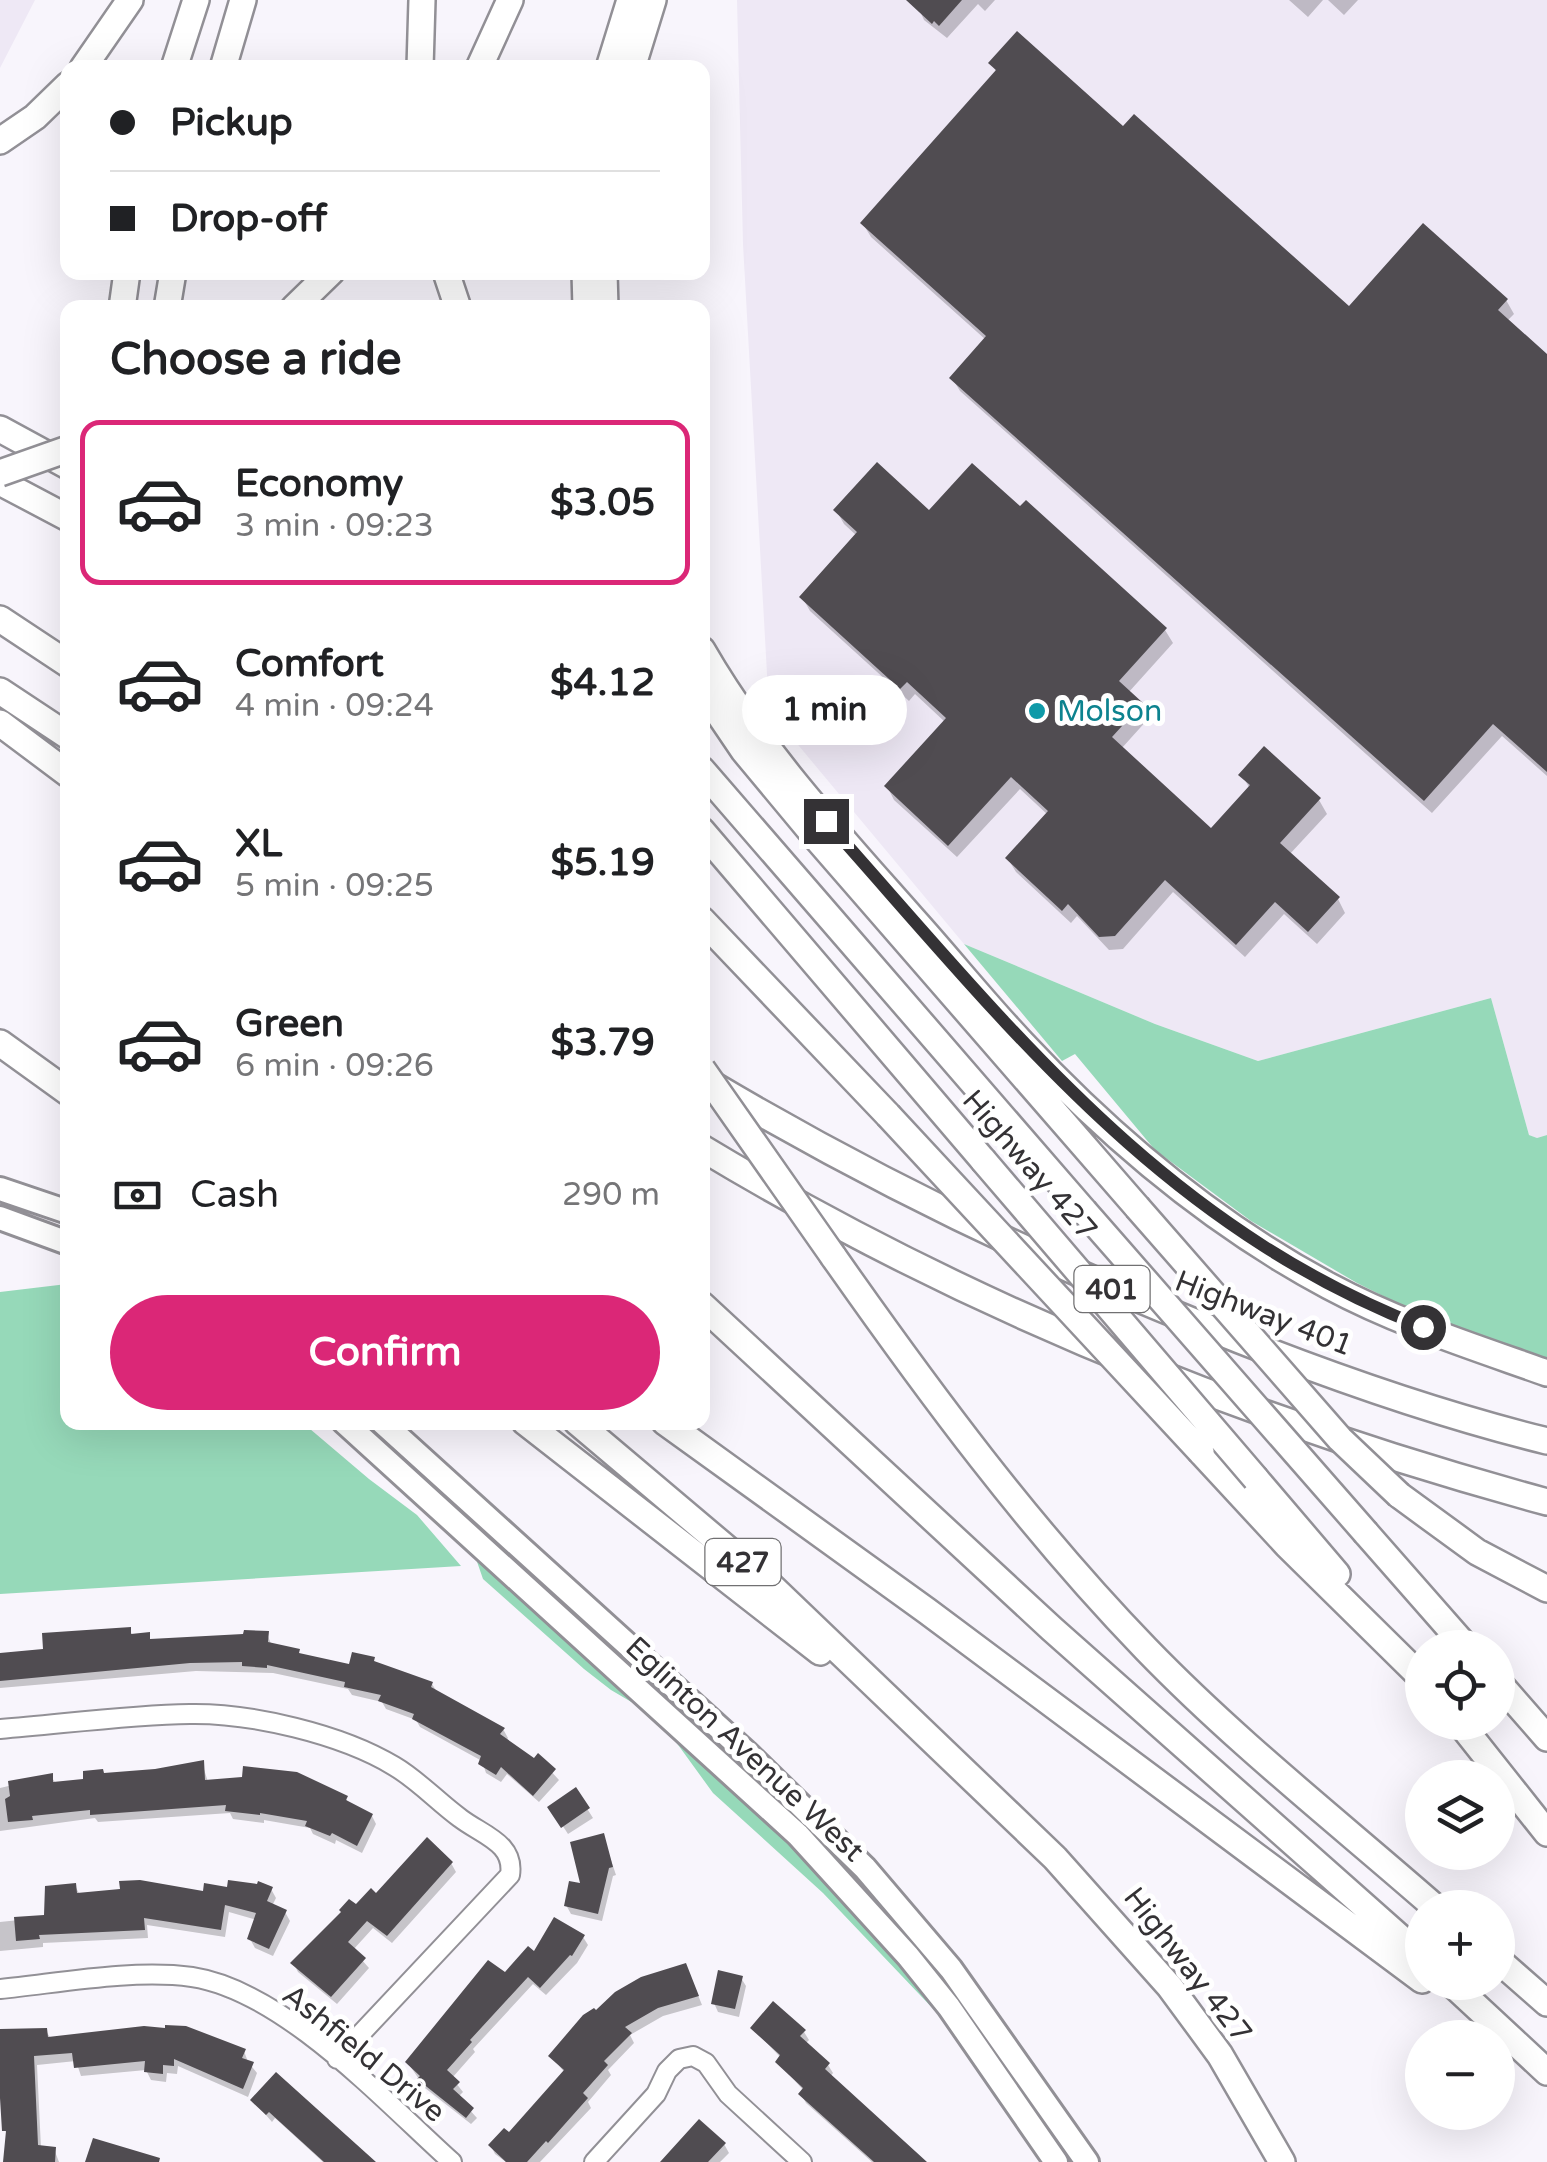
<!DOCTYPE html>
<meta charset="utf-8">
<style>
body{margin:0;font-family:"Varela Round",sans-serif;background:#f6f6f6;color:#202124;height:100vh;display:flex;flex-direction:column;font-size:38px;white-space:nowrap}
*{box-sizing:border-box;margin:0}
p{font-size:32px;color:#757577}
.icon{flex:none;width:55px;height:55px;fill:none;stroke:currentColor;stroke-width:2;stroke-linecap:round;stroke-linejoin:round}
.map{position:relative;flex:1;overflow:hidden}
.panel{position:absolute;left:60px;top:300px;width:650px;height:1130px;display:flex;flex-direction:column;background:#fff;border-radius:20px;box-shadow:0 10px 40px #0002}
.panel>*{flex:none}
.banner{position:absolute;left:60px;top:60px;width:650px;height:220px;border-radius:20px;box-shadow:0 10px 40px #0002;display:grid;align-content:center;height:220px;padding:0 50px;background:#fff}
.fabs{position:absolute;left:1405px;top:1630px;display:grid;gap:20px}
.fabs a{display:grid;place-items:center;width:110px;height:110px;border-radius:50%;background:#fff;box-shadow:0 10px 40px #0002;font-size:50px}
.end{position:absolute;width:45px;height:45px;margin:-22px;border:12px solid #343235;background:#fff;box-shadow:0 0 0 5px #fff}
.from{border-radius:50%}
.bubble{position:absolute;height:70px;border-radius:35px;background:#fff;box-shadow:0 10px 40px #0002;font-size:32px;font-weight:700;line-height:70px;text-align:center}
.banner b{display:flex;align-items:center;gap:35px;height:95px;font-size:38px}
.banner b+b{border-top:2px solid #e0e0e0}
.banner i{width:25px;height:25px;background:#202124}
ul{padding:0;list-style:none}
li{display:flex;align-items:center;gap:30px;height:165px;margin:0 20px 15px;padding:0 30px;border:5px solid transparent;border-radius:20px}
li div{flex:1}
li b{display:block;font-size:38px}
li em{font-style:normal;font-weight:700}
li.current{border-color:#db2777}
li>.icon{width:90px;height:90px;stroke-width:1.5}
h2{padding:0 50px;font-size:45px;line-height:120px}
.pay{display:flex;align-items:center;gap:25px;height:110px;padding:0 50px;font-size:38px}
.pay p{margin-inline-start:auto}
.cta{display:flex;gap:20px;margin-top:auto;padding:20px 50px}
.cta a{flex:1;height:115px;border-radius:60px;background:#db2777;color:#fff;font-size:40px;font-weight:700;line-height:115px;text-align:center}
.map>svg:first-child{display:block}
.built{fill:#eee8f5}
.green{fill:#96d9b9}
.shadow{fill:#0003}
.building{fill:#504c51}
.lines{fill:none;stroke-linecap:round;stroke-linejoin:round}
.minor-casing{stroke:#929096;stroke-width:22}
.major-casing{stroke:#929096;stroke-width:28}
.highway-casing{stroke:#929096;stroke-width:30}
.minor{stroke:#fff;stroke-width:18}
.major{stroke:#fff;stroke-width:22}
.highway{stroke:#fff;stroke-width:25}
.highway-bridge-casing{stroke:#929096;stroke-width:30;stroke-linecap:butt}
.highway-bridge{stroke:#fff;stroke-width:25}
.route{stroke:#343235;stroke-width:12}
.culture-dot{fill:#0f9aa8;stroke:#fff;stroke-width:4}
.labels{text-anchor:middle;stroke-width:10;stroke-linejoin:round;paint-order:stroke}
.shield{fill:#fff;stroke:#717072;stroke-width:2.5}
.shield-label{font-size:28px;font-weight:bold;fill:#343235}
.culture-label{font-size:30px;fill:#0d838f;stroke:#fff;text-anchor:start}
.street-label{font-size:30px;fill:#343235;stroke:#fff}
</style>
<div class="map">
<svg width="1547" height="2162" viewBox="0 0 1547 2162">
<rect width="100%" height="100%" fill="#f8f5fc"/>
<!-- built -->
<path class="built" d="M 0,0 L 35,0 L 0,68 Z
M 737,0 L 1547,0 L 1547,1135 L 1537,1138 L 1529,1135 L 1491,998 L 1258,1061 L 1155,1024 L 964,944 L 769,710 L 743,244 Z"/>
<!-- green -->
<path class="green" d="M 964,944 L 1155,1024 L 1258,1061 L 1491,998 L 1529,1135 L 1537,1138 L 1547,1135 L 1547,1363 L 1447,1328 L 1357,1283 L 1251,1221 L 1155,1150 L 1075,1054 L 1062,1061 Z
M 67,1284 L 68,1422 L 303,1423 L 369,1479 L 417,1515 L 461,1566 L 0,1594 L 0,1292 Z
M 474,1553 L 757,1808 L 881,1937 L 959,2036 L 823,1893 L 713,1793 L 668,1731 L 645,1710 L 611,1690 L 584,1669 L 483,1579 Z"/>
<!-- shadow -->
<path class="shadow" d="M 915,0 L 995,0 L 985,11 L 978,4 L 947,38 L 924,20 Z
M 1289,0 L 1323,0 L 1308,17 Z
M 1328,0 L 1358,0 L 1344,15 Z
M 991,63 L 1124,129 L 1349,310 L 1506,300 L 1514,314 L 1507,321 L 1547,357 L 1547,776 L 1502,736 L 1432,813 L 960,391 L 952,378 L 986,340 L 871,237 L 863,224 L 997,73 Z
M 836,510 L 930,514 L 1165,630 L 1173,643 L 1128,693 L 1141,705 L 1149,718 L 1121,749 L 1212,832 L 1250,789 L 1242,775 L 1264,750 L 1319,800 L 1327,814 L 1289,855 L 1338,899 L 1345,913 L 1317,944 L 1284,914 L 1245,957 L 1173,892 L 1123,949 L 1109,950 L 1077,916 L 1071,923 L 1016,872 L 1008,859 L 1048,815 L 1020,789 L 957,857 L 894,800 L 887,786 L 945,722 L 915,694 L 909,701 L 810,611 L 802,597 L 857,536 L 844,524 Z
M 129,1629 L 133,1636 L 148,1635 L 152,1642 L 267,1634 L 272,1646 L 298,1651 L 301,1656 L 351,1667 L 373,1659 L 376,1664 L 432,1684 L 437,1692 L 503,1729 L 508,1738 L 506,1741 L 534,1761 L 538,1757 L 559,1780 L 539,1802 L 507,1774 L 501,1782 L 486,1773 L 482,1761 L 420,1727 L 416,1720 L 386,1709 L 382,1702 L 352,1695 L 348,1689 L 273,1673 L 196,1671 L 0,1688 L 0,1655 L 46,1651 Z
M 202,1763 L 208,1782 L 346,1798 L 349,1805 L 372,1816 L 376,1824 L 362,1853 L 336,1840 L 335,1844 L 313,1834 L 310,1828 L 264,1820 L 264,1823 L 233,1819 L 230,1813 L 98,1822 L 95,1818 L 0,1831 L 0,1788 L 51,1776 L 56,1784 Z
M 576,1791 L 593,1818 L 568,1834 L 551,1808 Z
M 603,1836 L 616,1875 L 613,1876 L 602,1921 L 571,1914 L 566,1905 L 584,1887 Z
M 451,1863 L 456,1872 L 392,1943 L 373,1928 L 353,1950 L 369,1968 L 337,2004 L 298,1972 L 294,1964 L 356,1908 Z
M 75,1886 L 80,1895 L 205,1894 L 229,1890 L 271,1889 L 276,1898 L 272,1906 L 285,1912 L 290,1921 L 273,1956 L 255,1948 L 250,1939 L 257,1920 L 229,1912 L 225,1937 L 147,1925 L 148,1938 L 43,1943 L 43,1947 L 0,1951 L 0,1922 L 47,1917 Z
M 583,1937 L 588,1945 L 577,1963 L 546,1995 L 533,1984 L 473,2049 L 475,2052 L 452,2078 L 463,2092 L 458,2097 L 477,2118 L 471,2124 L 425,2088 L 408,2063 L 505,1975 L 534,1955 Z
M 690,1975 L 702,2005 L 663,2016 L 630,2035 L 634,2043 L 608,2070 L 611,2075 L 588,2102 L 591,2108 L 540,2162 L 506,2162 L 495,2154 L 491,2146 L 509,2136 L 565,2073 L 551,2056 Z
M 741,1978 L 746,1986 L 739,2017 L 718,2012 L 714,2003 Z
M 753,2028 L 804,2032 L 809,2040 L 805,2044 L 828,2065 L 833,2073 L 830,2077 L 924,2162 L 872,2162 L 806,2103 L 801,2094 L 804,2091 L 778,2062 L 781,2058 Z
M 0,2031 L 46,2031 L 51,2039 L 244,2051 L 248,2062 L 257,2073 L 248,2097 L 178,2066 L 177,2074 L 167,2073 L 166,2082 L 151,2080 L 146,2070 L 81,2076 L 76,2061 L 37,2065 L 41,2148 L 54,2149 L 59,2162 L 6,2162 L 8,2136 L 5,2130 Z
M 253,2100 L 373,2162 L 323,2162 L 275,2118 L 272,2122 Z
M 724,2144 L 729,2153 L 720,2162 L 663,2162 Z"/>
<!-- building -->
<path class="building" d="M 906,0 L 962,0 L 939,26 L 934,21 L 932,24 Z
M 1017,31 L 1123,126 L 1134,114 L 1349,306 L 1423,223 L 1508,299 L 1498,310 L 1547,354 L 1547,772 L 1493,724 L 1424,801 L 949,378 L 986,336 L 860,223 L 996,70 L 988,63 Z
M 877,462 L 929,510 L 972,463 L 1020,506 L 1026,500 L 1167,628 L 1119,681 L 1143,703 L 1112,737 L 1211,828 L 1250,785 L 1238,775 L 1264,746 L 1321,798 L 1280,843 L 1340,897 L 1308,932 L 1275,902 L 1236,945 L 1165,880 L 1115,936 L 1099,937 L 1068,904 L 1062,911 L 1005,858 L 1048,811 L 1011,777 L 948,846 L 884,786 L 946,718 L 907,682 L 900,689 L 799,597 L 857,532 L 833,510 Z
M 131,1627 L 131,1634 L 150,1632 L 150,1639 L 243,1634 L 244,1630 L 269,1631 L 268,1642 L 300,1649 L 299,1653 L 349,1664 L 352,1652 L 375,1657 L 374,1661 L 433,1682 L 431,1687 L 505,1728 L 500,1734 L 534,1758 L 538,1753 L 556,1769 L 533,1796 L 501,1767 L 496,1775 L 478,1764 L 481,1756 L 412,1719 L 414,1714 L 378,1701 L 381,1695 L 344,1687 L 345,1682 L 267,1665 L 267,1668 L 242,1666 L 242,1662 L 190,1663 L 0,1681 L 0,1653 L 43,1649 L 42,1633 Z
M 204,1760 L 205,1780 L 242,1777 L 243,1766 L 297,1772 L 348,1796 L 346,1800 L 373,1814 L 357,1846 L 332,1833 L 330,1836 L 305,1826 L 307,1821 L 260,1813 L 260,1815 L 225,1811 L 226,1805 L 90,1815 L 90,1810 L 32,1816 L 33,1820 L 8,1822 L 5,1799 L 10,1796 L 8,1781 L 53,1773 L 53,1782 L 83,1779 L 83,1771 L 103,1769 L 104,1773 L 155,1769 Z
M 576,1787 L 590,1808 L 561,1828 L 547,1807 Z
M 604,1833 L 613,1867 L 609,1868 L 598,1914 L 564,1906 L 569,1881 L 580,1883 L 570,1842 Z
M 427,1837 L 453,1862 L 387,1936 L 367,1921 L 348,1942 L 366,1958 L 331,1997 L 290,1963 L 341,1912 L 339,1910 L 349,1899 L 356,1904 L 371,1888 L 376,1893 Z
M 140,1880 L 203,1891 L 204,1883 L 227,1887 L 228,1880 L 257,1884 L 258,1881 L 273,1887 L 267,1901 L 287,1910 L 269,1949 L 247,1939 L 256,1913 L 225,1905 L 221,1930 L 144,1918 L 145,1930 L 39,1935 L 40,1939 L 16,1941 L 14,1917 L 44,1915 L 45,1886 L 76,1883 L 77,1893 L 120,1889 L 119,1881 Z
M 554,1917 L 585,1935 L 572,1956 L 570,1955 L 540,1988 L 528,1977 L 470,2040 L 472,2042 L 447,2070 L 460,2082 L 453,2089 L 474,2108 L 466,2118 L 417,2079 L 420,2076 L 405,2062 L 488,1960 L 505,1972 L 528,1946 L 534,1951 Z
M 686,1963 L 699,1996 L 658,2008 L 625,2027 L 632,2033 L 604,2061 L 608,2065 L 583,2093 L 588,2098 L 548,2143 L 546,2141 L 527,2162 L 506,2162 L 488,2145 L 504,2128 L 509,2132 L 564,2070 L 548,2056 L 583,2015 L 594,2008 L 596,2010 L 615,1992 L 641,1977 Z
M 718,1970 L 743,1976 L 735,2009 L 711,2004 Z
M 773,2001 L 806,2030 L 800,2036 L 830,2063 L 825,2069 L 927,2162 L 874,2162 L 798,2094 L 803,2088 L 775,2062 L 780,2055 L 750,2028 Z
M 165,2025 L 186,2026 L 246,2049 L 242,2058 L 254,2062 L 243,2089 L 174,2059 L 174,2066 L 163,2065 L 163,2074 L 144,2072 L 145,2061 L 74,2068 L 72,2053 L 34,2056 L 38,2145 L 56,2147 L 55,2162 L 3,2162 L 6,2131 L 2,2131 L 0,2098 L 0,2029 L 47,2028 L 48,2037 L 144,2026 L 165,2028 Z
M 276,2072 L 376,2162 L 324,2162 L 269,2112 L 266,2115 L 250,2100 Z
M 699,2119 L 726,2143 L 708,2162 L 660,2162 Z
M 93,2138 L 160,2158 L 159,2162 L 85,2162 Z"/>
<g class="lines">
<defs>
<path id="minor" d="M 0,1729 C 63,1724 127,1715 190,1714 C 251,1713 341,1734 394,1766 C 418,1780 438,1802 460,1818 C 482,1835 515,1843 510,1875 L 337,2059
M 0,1989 C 60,1983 132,1969 192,1977 C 284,1991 384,2101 452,2162
M 594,2162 L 656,2094 L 667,2071 L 679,2059 L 693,2056 L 706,2063 L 728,2094 L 802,2162"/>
<path id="major" d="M 0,1189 L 68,1212
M 0,1218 L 68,1243
M 344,1422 L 798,1835 L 908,1956 L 949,2007 L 1056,2162
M 382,1422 L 746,1752 L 865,1868 L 951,1969 L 1087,2162"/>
<path id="highway" d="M 83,68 L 130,0
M 174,68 L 196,0
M 223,68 L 243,0
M 420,68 L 422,0
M 479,68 L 510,0
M 609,68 L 630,0
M 632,68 L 653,0
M 0,141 L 35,117 L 68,85
M 446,272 L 458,308
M 585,272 L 586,308
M 604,272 L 605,308
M 122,308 L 127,272
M 167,308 L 173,272
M 294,308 L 331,272
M 0,429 L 68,466
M 0,482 L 68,518
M 0,619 L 68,664
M 702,650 C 759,749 837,833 912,918 C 949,959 984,1003 1022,1043 C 1111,1138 1213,1224 1329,1286 C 1398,1323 1474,1347 1547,1373
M 702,689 L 744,751 L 818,840 L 1137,1207
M 0,691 L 68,736
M 0,723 L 68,774
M 702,770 L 1084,1211
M 702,831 L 983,1160
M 702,920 L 888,1115
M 0,1043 L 68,1092
M 713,1085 C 870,1178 1032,1257 1202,1325 C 1315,1371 1429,1412 1547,1441
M 702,1148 C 964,1306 1252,1422 1547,1502
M 833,1256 C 930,1394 1029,1528 1146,1649 C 1236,1742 1339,1823 1436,1908
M 702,1305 L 1052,1629 L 1422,1957
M 525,1422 L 820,1652
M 577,1422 L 770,1585 L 1055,1858 L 1170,1987 L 1220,2055 L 1282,2162
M 665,1422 L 927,1611 L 1422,1980
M 1201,1452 L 1287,1545 L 1422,1678
M 1256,1479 L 1337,1574
M 1399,1495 L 1477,1552 L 1547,1589
M 1366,1533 L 1467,1648
M 1498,1682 L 1547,1738
M 1459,1722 L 1547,1833
M 1498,1960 L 1547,2003
M 1450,1982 L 1547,2072"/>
</defs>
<!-- minor casing -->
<use href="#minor" class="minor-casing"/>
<!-- major casing -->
<use href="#major" class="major-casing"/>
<!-- highway casing -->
<use href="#highway" class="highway-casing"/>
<!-- minor -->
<use href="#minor" class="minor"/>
<!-- major -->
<use href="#major" class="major"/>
<!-- highway -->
<use href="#highway" class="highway"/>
<defs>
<path id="highway-bridge" d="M 0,473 L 68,449
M 702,1069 L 833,1256
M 888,1115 L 1201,1452
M 983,1160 L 1256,1479
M 1137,1207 L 1340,1439 L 1399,1495
M 1084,1211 L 1366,1533"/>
</defs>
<!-- highway-bridge casing -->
<use href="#highway-bridge" class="highway-bridge-casing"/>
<!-- highway-bridge -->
<use href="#highway-bridge" class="highway-bridge"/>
</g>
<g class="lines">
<!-- route -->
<path class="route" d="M 826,821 C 1008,1025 1159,1224 1423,1327"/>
</g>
<!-- markers -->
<circle class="culture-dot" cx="1037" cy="711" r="10"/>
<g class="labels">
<!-- shield labels -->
<g class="shield">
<rect x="1074.5" y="1266" width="75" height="46" rx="8"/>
<rect x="705.5" y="1539" width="75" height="46" rx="8"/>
</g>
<g class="shield-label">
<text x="1112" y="1299">401</text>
<text x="743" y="1572">427</text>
</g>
<!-- culture labels -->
<g class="culture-label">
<text x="1057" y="721">Molson</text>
</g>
<!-- street labels -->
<g class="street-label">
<text transform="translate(1030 1165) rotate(49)" y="10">Highway 427</text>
<text transform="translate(1264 1313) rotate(21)" y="10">Highway 401</text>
<text transform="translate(745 1749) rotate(43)" y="10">Eglinton Avenue West</text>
<text transform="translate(1188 1965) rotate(52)" y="10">Highway 427</text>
<text transform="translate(364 2053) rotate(39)" y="10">Ashfield Drive</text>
</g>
</g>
</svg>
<div class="fabs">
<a><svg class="icon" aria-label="locate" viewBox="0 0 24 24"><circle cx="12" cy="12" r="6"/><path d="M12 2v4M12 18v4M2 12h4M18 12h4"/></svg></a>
<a><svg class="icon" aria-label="layers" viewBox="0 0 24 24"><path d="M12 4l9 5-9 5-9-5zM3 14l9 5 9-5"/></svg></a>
<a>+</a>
<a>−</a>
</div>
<i class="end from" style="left:1423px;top:1327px"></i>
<i class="end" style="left:826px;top:821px"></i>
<div class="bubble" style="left:742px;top:675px;width:165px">1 min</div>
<div class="banner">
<b><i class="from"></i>Pickup</b>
<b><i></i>Drop-off</b>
</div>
<section class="panel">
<h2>Choose a ride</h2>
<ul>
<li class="current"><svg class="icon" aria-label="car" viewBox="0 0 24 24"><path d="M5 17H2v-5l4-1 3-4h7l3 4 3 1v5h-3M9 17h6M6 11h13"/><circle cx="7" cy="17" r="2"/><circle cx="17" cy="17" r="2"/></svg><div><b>Economy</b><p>3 min · 09:23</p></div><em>$3.05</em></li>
<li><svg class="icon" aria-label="car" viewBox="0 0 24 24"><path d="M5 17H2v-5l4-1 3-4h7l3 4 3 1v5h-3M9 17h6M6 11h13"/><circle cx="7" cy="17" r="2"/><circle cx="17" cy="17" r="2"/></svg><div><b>Comfort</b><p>4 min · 09:24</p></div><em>$4.12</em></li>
<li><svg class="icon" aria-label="car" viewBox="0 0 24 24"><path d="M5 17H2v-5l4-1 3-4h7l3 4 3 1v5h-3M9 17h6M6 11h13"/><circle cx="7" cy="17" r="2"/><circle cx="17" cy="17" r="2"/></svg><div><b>XL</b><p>5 min · 09:25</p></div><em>$5.19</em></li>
<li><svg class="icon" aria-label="car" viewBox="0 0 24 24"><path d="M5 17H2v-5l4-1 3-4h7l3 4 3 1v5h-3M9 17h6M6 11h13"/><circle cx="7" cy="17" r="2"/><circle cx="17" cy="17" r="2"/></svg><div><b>Green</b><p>6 min · 09:26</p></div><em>$3.79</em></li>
</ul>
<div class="pay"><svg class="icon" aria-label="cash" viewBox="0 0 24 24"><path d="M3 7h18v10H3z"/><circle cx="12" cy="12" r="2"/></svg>Cash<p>290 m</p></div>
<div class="cta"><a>Confirm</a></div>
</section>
</div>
